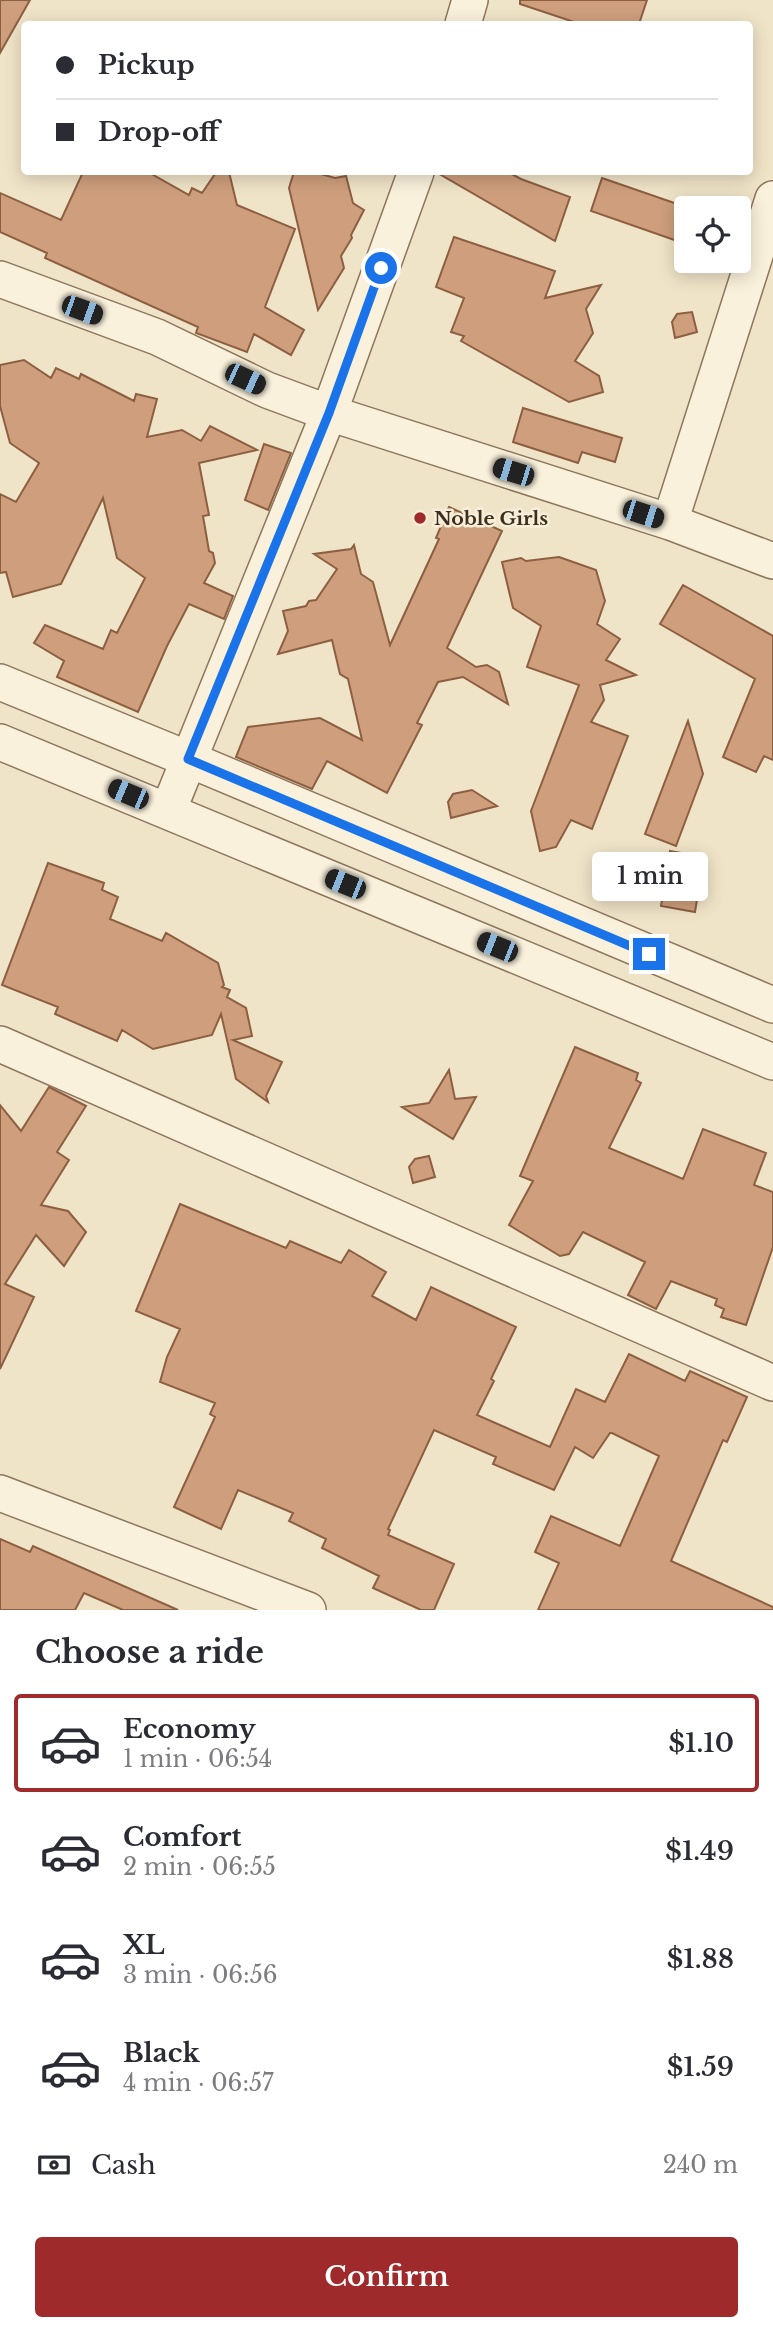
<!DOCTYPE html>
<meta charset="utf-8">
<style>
body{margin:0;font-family:"Libre Baskerville",serif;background:#f7f7f7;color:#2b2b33;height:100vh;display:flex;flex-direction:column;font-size:26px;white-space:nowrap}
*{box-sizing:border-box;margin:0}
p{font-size:23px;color:#7c7c81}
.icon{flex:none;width:38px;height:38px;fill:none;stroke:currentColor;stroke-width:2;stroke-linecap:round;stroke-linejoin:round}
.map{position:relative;height:1610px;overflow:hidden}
.sheet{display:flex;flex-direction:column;background:#fff;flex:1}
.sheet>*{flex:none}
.guide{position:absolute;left:21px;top:21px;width:732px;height:154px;border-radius:7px;box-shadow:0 4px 18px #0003;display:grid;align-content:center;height:154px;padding:0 35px;background:#fff}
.buttons{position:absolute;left:674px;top:196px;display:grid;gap:14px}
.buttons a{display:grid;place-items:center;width:77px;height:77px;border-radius:7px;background:#fff;box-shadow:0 4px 18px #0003;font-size:35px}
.end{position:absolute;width:32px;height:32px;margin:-16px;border:9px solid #1a73e8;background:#fff;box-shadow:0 0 0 4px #fff}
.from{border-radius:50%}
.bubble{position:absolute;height:49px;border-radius:7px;background:#fff;box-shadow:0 4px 18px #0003;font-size:23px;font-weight:600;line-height:49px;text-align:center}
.car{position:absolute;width:21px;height:42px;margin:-21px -10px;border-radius:9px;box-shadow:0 0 5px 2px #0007;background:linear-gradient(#222 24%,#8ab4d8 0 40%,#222 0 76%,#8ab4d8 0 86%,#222 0)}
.guide b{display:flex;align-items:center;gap:24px;height:66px;font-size:26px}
.guide b+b{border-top:2px solid #e1e1e2}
.guide i{width:18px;height:18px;background:#2b2b33}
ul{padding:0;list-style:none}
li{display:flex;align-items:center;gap:21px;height:98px;margin:0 14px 10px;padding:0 21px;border:4px solid transparent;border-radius:7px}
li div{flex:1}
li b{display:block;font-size:26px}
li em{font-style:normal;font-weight:600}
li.selected{border-color:#9e2a2b}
li>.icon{width:63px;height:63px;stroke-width:1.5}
h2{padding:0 35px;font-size:32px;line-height:84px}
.pay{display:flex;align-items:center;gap:18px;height:77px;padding:0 35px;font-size:26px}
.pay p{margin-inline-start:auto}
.button{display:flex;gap:14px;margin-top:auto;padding:14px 35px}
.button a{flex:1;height:80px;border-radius:7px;background:#9e2a2b;color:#fff;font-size:28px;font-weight:600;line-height:80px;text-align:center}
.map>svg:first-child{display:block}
.building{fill:#cf9f7d;stroke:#8d5f41;stroke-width:2}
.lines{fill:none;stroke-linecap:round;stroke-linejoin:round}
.street-casing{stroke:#8d765c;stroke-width:38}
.street{stroke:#faf1dc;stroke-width:35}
.route{stroke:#1a73e8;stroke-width:9}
.poi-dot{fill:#9e2a2b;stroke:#f7eed8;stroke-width:2.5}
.labels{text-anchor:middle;stroke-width:5;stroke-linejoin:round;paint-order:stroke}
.poi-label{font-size:19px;font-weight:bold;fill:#3d2e20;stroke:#f7eed8;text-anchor:start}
</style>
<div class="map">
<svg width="773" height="1610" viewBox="0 0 773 1610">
<rect width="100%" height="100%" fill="#f0e4c8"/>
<!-- building -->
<path class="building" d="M 0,0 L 30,0 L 0,53 Z
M 520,0 L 647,0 L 639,24 L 580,24 L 520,4 Z
M 83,172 L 148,172 L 189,195 L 192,188 L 202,193 L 215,174 L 229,172 L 237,205 L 295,229 L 265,307 L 304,330 L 291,355 L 254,334 L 247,352 L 196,333 L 198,327 L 45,258 L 47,253 L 0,232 L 0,193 L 61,220 Z
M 294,172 L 314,172 L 335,178 L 346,176 L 353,203 L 364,210 L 351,235 L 352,238 L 341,256 L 344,268 L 318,310 L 289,188 Z
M 436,172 L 508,172 L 521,179 L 570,197 L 555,241 Z
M 602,178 L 686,207 L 686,244 L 591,211 Z
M 454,237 L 555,271 L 545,298 L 601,285 L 586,309 L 593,333 L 575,361 L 599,376 L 603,392 L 569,402 L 461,341 L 464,336 L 451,332 L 464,298 L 436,287 Z
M 692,312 L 697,332 L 675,338 L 672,322 L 677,314 Z
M 24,360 L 51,378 L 56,368 L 79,379 L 81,374 L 134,401 L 136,394 L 157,399 L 147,437 L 182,430 L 201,441 L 210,426 L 257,450 L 199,463 L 209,515 L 203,516 L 209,551 L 213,553 L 215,563 L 204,583 L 233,596 L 224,619 L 189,604 L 167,646 L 138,712 L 57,677 L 64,661 L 34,643 L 45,625 L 103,649 L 111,630 L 117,633 L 145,578 L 117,558 L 103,498 L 61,584 L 13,597 L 6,572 L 0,573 L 0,494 L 16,502 L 39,463 L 10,443 L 0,406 L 0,365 Z
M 523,408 L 622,438 L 615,462 L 582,452 L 578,463 L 513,442 Z
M 264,444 L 291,453 L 268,510 L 245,500 Z
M 449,507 L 502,531 L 447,648 L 476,667 L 487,665 L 499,672 L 508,704 L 463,677 L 438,682 L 417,723 L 422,725 L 387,793 L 327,761 L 312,789 L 236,757 L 248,727 L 320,718 L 362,740 L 348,679 L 340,674 L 332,640 L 278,654 L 288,631 L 283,611 L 306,606 L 309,601 L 316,600 L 337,569 L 314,554 L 351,549 L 354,545 L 361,574 L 373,582 L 390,645 L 439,539 L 436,538 Z
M 559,557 L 596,570 L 605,601 L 597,624 L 620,639 L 606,660 L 636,675 L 600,685 L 604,700 L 591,722 L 628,736 L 592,829 L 571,820 L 556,847 L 540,851 L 531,811 L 579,685 L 527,667 L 541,626 L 513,608 L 502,562 L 521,558 L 526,561 Z
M 683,585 L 773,636 L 773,760 L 764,756 L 756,772 L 723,757 L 755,679 L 660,624 Z
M 688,721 L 703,774 L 676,846 L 645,834 Z
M 472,790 L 497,806 L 451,818 L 448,802 L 453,794 Z
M 670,851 L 704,857 L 695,912 L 661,906 Z
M 48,863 L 104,883 L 102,890 L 118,897 L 110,919 L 162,941 L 166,933 L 218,963 L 224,985 L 222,987 L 230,990 L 227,997 L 246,1008 L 252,1036 L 233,1040 L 282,1062 L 266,1096 L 268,1102 L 236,1079 L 221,1014 L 212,1035 L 153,1049 L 122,1030 L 117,1041 L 55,1014 L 58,1007 L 2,985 Z
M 575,1047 L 638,1073 L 636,1080 L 641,1083 L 609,1148 L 683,1179 L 703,1129 L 766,1153 L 754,1185 L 773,1192 L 773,1247 L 746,1325 L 721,1317 L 724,1309 L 715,1305 L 717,1299 L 671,1281 L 656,1309 L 628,1295 L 645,1262 L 583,1232 L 569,1254 L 560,1256 L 509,1225 L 533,1181 L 520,1176 Z
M 449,1070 L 455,1099 L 476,1097 L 453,1139 L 402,1107 L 429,1103 Z
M 49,1087 L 86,1106 L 57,1152 L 69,1160 L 41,1205 L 68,1211 L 86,1232 L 64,1266 L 36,1235 L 5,1284 L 34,1297 L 0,1369 L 0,1105 L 21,1131 Z
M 429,1156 L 435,1177 L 413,1183 L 409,1167 L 415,1159 Z
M 180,1204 L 286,1248 L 290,1241 L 341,1263 L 349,1250 L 386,1272 L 372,1296 L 416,1320 L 431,1287 L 516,1327 L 491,1379 L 494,1381 L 477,1415 L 550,1447 L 576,1389 L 605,1402 L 629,1354 L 685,1381 L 690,1371 L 747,1397 L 727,1442 L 723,1440 L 671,1561 L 773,1607 L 773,1610 L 538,1610 L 559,1563 L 535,1552 L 551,1516 L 620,1546 L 659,1456 L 612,1433 L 610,1433 L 593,1458 L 575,1447 L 554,1490 L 493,1464 L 496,1457 L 434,1430 L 388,1529 L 390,1530 L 388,1535 L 454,1564 L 434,1610 L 421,1610 L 373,1588 L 379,1576 L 322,1548 L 326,1539 L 289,1521 L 293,1513 L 238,1490 L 221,1529 L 174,1507 L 215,1417 L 210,1414 L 215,1403 L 160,1382 L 167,1357 L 180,1329 L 136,1311 Z
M 0,1539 L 30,1552 L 33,1546 L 178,1610 L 123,1610 L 84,1593 L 75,1610 L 0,1610 Z"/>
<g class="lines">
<defs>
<path id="street" d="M 463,24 L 470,0
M 0,279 L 157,337 L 267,390 L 329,413 L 670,522 L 773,561
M 670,522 L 773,199
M 0,682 L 188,759 L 773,1005
M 0,742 L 773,1062
M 168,811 L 329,413 L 416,172
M 0,1044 L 773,1383
M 0,1493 L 308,1610"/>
</defs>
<!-- street casing -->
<use href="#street" class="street-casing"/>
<!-- street -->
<use href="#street" class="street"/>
</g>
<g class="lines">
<!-- route -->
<path class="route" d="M 381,268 L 329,413 L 188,759 L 649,954"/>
</g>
<!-- markers -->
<circle class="poi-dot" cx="420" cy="518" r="7"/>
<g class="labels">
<!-- poi labels -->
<g class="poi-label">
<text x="434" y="525">Noble Girls</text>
</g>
</g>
</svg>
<div class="buttons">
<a><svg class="icon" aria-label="locate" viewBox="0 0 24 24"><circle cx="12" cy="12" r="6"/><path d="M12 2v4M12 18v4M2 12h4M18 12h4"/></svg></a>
</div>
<i class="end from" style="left:381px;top:268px"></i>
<i class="end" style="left:649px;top:954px"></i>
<div class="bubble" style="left:592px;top:852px;width:116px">1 min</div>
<i class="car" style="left:82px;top:310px;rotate:110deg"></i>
<i class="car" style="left:245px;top:379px;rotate:115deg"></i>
<i class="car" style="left:513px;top:472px;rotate:287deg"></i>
<i class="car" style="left:643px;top:514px;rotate:108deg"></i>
<i class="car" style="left:128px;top:794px;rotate:293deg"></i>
<i class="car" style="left:345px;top:884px;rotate:292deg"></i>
<i class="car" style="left:497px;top:947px;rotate:292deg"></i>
<div class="guide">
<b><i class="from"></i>Pickup</b>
<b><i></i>Drop-off</b>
</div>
</div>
<section class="sheet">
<h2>Choose a ride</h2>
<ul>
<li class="selected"><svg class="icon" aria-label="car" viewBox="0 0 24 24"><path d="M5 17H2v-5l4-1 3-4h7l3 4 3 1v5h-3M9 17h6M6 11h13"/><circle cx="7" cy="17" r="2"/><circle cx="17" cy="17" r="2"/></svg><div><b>Economy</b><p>1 min · 06:54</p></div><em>$1.10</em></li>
<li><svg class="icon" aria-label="car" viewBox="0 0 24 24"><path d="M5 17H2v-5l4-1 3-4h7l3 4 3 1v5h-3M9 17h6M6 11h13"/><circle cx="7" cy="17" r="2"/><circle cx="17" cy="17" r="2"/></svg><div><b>Comfort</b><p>2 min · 06:55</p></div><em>$1.49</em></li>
<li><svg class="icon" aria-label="car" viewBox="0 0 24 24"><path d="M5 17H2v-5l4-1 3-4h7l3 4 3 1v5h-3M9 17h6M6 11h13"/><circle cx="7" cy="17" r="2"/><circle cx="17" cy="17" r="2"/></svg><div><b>XL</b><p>3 min · 06:56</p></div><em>$1.88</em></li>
<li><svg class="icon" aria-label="car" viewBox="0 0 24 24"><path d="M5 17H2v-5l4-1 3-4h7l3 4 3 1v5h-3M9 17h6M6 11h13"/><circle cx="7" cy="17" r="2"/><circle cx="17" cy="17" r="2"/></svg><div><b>Black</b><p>4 min · 06:57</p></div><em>$1.59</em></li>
</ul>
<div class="pay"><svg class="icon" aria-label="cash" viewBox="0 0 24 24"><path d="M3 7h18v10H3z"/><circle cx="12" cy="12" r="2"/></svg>Cash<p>240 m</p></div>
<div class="button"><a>Confirm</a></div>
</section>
